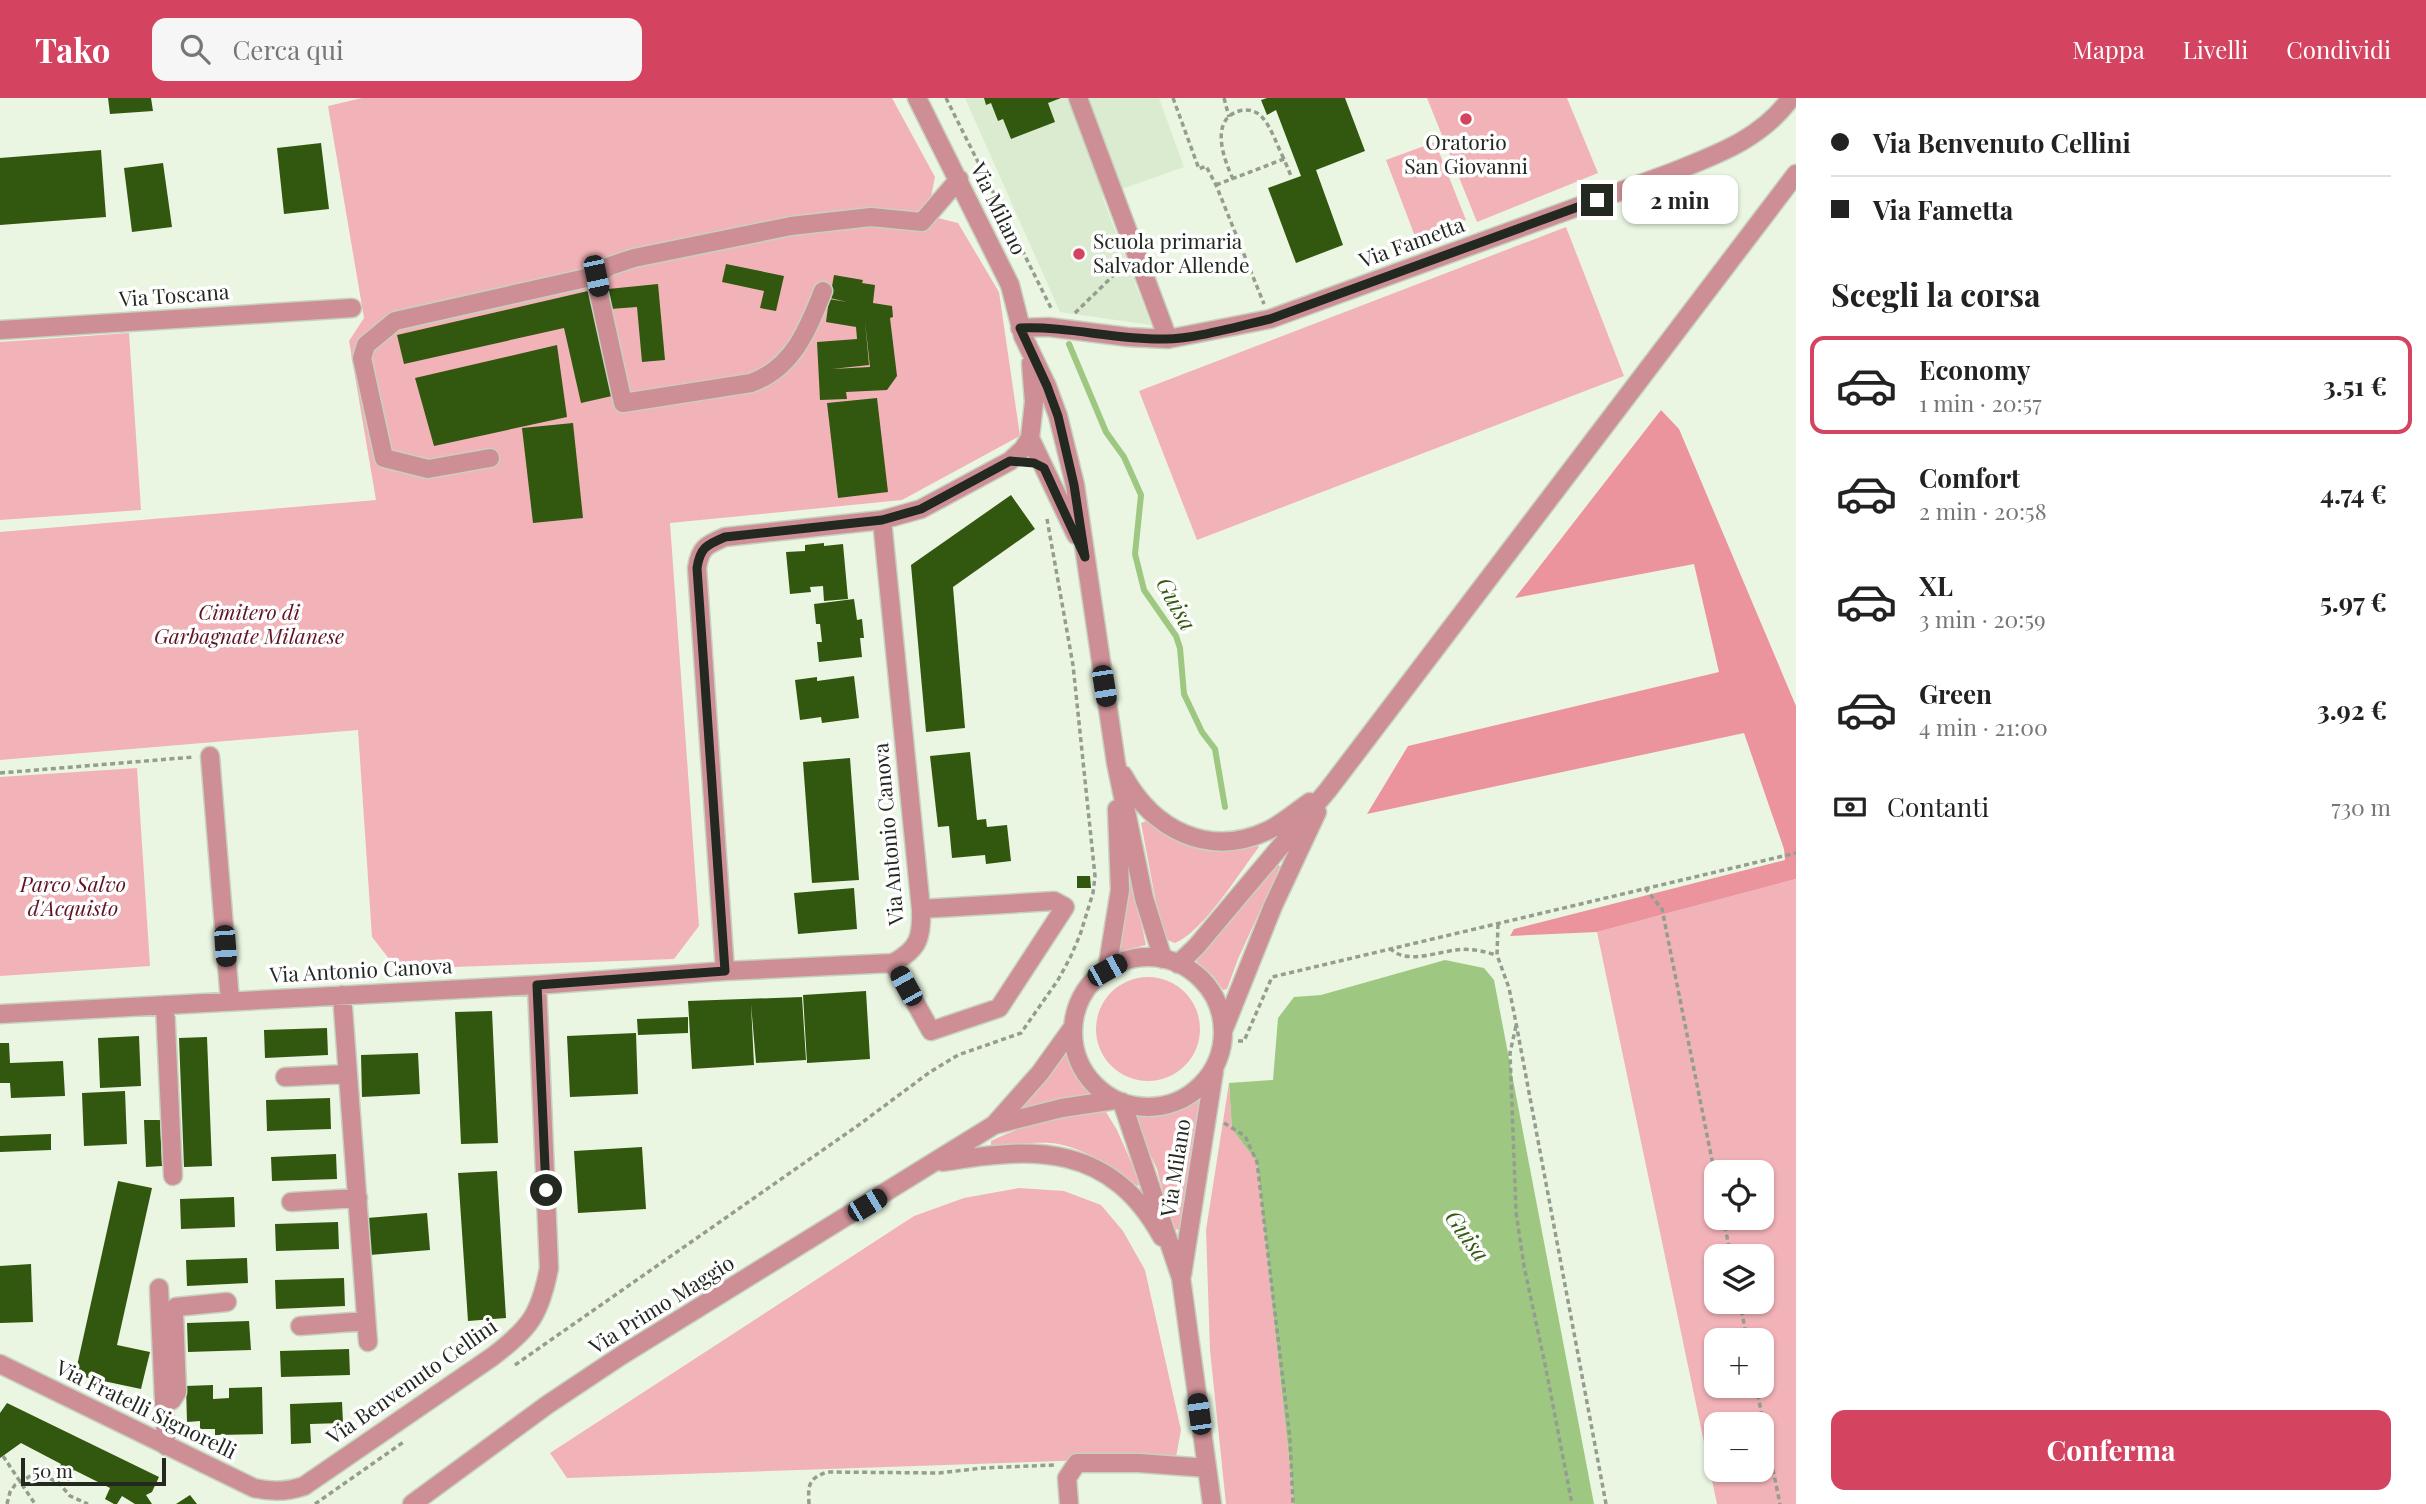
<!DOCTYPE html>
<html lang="it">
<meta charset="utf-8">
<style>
body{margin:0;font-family:"Playfair Display",serif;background:#f6f6f6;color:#222;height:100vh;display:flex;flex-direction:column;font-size:26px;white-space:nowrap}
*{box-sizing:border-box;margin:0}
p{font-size:23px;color:#767676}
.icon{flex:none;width:38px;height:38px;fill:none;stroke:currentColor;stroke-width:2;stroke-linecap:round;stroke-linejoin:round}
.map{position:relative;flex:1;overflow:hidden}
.details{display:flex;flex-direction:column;background:#fff;width:630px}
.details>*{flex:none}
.guide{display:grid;align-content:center;height:154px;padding:0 35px;background:#fff}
.buttons{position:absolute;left:1704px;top:1062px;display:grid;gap:14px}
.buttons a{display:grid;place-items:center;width:70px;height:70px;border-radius:14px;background:#fff;box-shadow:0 2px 5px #0004;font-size:35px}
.scale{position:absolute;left:21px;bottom:18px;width:145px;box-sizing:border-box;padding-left:7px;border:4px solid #232821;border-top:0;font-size:19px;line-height:24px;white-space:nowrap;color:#232821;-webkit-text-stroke:5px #fefefe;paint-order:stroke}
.end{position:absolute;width:32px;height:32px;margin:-16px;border:9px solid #232821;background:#fff;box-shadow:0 0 0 4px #fff}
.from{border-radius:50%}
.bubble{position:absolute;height:49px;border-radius:14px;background:#fff;box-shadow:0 2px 5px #0004;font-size:23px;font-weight:700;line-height:49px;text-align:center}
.car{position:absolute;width:21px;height:42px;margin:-21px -10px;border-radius:9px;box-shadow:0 0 5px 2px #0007;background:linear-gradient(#222 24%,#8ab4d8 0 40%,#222 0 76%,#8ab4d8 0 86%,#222 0)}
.guide b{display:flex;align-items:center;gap:24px;height:66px;font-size:26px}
.guide b+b{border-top:2px solid #e0e0e0}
.guide i{width:18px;height:18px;background:#222}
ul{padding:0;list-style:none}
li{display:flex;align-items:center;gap:21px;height:98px;margin:0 14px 10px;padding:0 21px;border:4px solid transparent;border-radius:14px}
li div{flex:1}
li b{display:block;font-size:26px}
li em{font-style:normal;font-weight:700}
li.selected{border-color:#d44460}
li>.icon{width:63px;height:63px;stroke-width:1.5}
h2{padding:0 35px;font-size:32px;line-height:84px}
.pay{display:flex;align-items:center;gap:18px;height:77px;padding:0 35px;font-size:26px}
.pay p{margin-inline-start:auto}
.button{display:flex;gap:14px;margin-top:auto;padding:14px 35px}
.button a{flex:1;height:80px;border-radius:14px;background:#d44460;color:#fff;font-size:28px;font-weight:700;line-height:80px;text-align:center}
header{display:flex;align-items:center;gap:42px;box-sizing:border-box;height:98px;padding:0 35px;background:#d44460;color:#fff}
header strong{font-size:33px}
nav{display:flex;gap:38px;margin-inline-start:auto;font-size:24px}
.search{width:490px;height:63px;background:#f6f6f6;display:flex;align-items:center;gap:18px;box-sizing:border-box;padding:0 24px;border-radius:14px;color:#767676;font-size:26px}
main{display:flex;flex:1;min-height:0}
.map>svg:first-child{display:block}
.built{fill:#daebd0}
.green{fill:#f2b3b8;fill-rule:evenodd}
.forest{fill:#ec949d}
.water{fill:#9ec881}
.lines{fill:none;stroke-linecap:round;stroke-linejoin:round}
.stream{stroke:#9ec881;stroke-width:6}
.building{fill:#32570f;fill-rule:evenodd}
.minor-casing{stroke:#c6d1bf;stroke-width:21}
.path{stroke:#949d8f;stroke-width:3.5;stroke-dasharray:5 3.5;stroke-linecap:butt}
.minor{stroke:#cd8f95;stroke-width:18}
.route{stroke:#232821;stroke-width:9}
.poi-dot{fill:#d44460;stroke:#fefefe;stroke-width:2.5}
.labels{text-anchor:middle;stroke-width:7;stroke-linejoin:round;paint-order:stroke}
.poi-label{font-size:21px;fill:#232821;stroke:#fefefe}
.street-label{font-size:21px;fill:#232821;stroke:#fefefe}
.park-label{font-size:21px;font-style:italic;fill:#601324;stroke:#fefefe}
.water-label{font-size:23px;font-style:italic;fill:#355b11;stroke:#fefefe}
</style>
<header>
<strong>Tako</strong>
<div class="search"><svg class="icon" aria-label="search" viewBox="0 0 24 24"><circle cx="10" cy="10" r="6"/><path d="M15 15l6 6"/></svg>Cerca qui</div>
<nav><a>Mappa</a><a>Livelli</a><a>Condividi</a></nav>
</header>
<main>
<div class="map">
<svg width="1796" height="1406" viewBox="0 0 1796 1406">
<rect width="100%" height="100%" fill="#eaf6e2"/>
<!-- built -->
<path class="built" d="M 965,0 L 1159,0 L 1184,69 L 1102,98 L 1151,227 L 1060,214 Z"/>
<!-- green -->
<path class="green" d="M 362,0 L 892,0 L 935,79 L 930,104 L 932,114 L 938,120 L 958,125 L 999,194 L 1020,338 L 902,402 L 670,425 L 699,828 L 674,861 L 397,871 L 372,839 L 358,632 L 0,662 L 0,434 L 376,402 L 349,243 L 364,220 L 328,8 Z
M 1427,0 L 1567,0 L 1598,75 L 1477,124 Z
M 1435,44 L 1466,122 L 1416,141 L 1386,62 Z
M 1566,129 L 1624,278 L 1197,442 L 1139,293 Z
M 129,235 L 141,412 L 0,422 L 0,244 Z
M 137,670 L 150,868 L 0,878 L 0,679 Z
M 1146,723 C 1181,748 1214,763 1255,744 L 1259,749 C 1239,775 1204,833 1175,845 L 1167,842 L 1161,831 L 1141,725 Z
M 1125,752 L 1146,847 L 1118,854 Z
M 1277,763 L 1280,769 L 1238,861 L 1227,891 L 1223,892 L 1213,878 L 1195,862 L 1217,839 Z
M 1796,781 L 1796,1406 L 1717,1406 L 1597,834 ZM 1717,1074 L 1762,1074 L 1762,1120 L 1717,1120 ZM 1717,1158 L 1762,1158 L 1762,1204 L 1717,1204 ZM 1717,1242 L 1762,1242 L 1762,1288 L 1717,1288 ZM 1717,1326 L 1762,1326 L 1762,1372 L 1717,1372 Z
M1096 931a52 52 0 1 1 104 0a52 52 0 1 1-104 0Z
M 1065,953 L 1075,976 L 1091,994 L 1089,997 L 1059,1001 L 1022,1013 L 1019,1009 L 1041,988 Z
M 1229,985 L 1232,1031 L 1257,1064 L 1294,1406 L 1226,1406 L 1210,1252 L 1206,1132 Z
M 1201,995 L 1189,1063 L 1184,1129 L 1179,1132 L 1172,1130 L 1157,1071 L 1131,1015 C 1160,1018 1180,1014 1201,995 Z
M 1106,1014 L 1117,1032 L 1141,1086 L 1137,1088 C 1115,1070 1080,1047 1050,1045 C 1030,1044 1011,1047 991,1049 L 991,1043 C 1027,1025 1065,1015 1106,1014 Z
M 1019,1090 L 1064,1093 L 1101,1107 L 1123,1133 L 1145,1172 L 1181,1332 L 1176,1359 L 567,1380 L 550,1355 L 914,1118 L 964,1100 Z"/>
<!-- forest -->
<path class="forest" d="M 1661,312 L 1679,331 L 1796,608 L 1796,781 L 1597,834 L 1510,838 L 1514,831 L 1785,762 L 1784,751 L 1744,635 L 1367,716 L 1408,648 L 1719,574 L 1694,466 L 1515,500 Z"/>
<!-- water -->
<path class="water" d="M 1445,862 L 1484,870 L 1494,882 L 1594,1406 L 1294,1406 L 1257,1064 L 1232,1031 L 1229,985 L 1273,982 L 1278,920 L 1294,899 L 1321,897 Z"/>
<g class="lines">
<!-- stream -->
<path class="stream" d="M 1069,246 L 1106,334 L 1124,359 L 1141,397 L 1135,456 L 1144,492 L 1176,538 L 1180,550 L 1184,596 L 1202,634 L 1215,651 L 1225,709"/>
</g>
<!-- building -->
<path class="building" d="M 108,0 L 151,0 L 153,13 L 110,16 Z
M 984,0 L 1061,0 L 1048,5 L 1055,24 L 1011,41 L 1003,21 L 998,23 L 991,5 L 986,7 Z
M 1267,0 L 1345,0 L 1365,53 L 1316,72 L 1343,147 L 1296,165 L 1268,90 L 1301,78 L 1276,12 L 1267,17 L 1261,2 Z
M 321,45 L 329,111 L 284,116 L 277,50 Z
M 101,52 L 106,119 L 0,127 L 0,60 Z
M 163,65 L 172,129 L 132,134 L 124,70 Z
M 726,166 L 784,178 L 776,213 L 760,210 L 764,193 L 722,184 Z
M 834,177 L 863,182 L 862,185 L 875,187 L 873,205 L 892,208 L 893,219 L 890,220 L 897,278 L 887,292 L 846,294 L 847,301 L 820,302 L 817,244 L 857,241 L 856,229 L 826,224 L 829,201 L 847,204 L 830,200 ZM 865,223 L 870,269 L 832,271 L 869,267 Z
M 658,186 L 665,262 L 642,264 L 637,209 L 610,211 L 608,191 Z
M 588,193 L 612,298 L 581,305 L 564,230 L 404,266 L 397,237 Z
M 557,247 L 567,319 L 434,348 L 415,280 Z
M 877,300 L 888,394 L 838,400 L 827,305 Z
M 573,325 L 583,420 L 533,425 L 522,330 Z
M 1011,397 L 1035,431 L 953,489 L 965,630 L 926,634 L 911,467 Z
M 824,445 L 824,448 L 843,446 L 848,501 L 824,503 L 823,488 L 810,489 L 811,494 L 790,496 L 786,454 L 805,453 L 805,447 Z
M 854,501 L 857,522 L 862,521 L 864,540 L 860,540 L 862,559 L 819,564 L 817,544 L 822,544 L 820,526 L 816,526 L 814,506 Z
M 854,578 L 859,620 L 822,625 L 821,619 L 800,622 L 795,582 L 817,579 L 817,583 Z
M 970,654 L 977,722 L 986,721 L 987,729 L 1007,727 L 1011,763 L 986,766 L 985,757 L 952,760 L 949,728 L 938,729 L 930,658 Z
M 850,660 L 859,782 L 812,785 L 803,664 Z
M 1077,778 L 1090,778 L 1091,790 L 1077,790 Z
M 854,790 L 857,831 L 798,836 L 794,795 Z
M 866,893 L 870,961 L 807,965 L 803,897 Z
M 802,899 L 806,962 L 756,965 L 751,906 L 754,967 L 692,971 L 688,903 Z
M 492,913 L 498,1045 L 461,1046 L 455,914 Z
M 688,919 L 688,935 L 638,937 L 637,921 Z
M 327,930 L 328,957 L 265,960 L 264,932 Z
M 636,935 L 638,996 L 570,999 L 567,938 Z
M 139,938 L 141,988 L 100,990 L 98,940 Z
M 207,939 L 212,1068 L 184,1069 L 179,940 Z
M 0,945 L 9,945 L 10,965 L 63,963 L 65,998 L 11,1000 L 10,985 L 0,985 Z
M 418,955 L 420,996 L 362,999 L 361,957 Z
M 125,993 L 127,1046 L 84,1048 L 82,995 Z
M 330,1000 L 331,1031 L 267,1033 L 266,1002 Z
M 144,1022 L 160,1022 L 162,1068 L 146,1069 Z
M 51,1036 L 51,1052 L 0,1054 L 0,1038 Z
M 642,1049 L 646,1111 L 578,1115 L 574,1053 Z
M 336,1056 L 337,1081 L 272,1083 L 271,1059 Z
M 497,1073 L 506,1220 L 468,1223 L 458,1075 Z
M 118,1083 L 152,1090 L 117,1247 L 150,1254 L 141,1291 L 75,1277 Z
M 234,1099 L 235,1129 L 181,1131 L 180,1101 Z
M 427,1115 L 430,1152 L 370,1157 L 367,1120 Z
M 338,1124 L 339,1151 L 276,1153 L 275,1126 Z
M 247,1160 L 248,1185 L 187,1188 L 186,1162 Z
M 31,1166 L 33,1224 L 0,1225 L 0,1168 Z
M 344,1180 L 345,1208 L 276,1211 L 275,1182 Z
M 249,1223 L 251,1252 L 188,1254 L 187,1225 Z
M 349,1251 L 350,1277 L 281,1279 L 280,1253 Z
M 213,1287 L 213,1301 L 229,1300 L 229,1290 L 262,1289 L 263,1336 L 215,1337 L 215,1331 L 200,1331 L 200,1323 L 187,1324 L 186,1288 Z
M 342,1304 L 343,1325 L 310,1326 L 311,1345 L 291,1346 L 290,1306 Z
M 7,1305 L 159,1379 L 152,1394 L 146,1397 L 152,1406 L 135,1406 L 122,1398 L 117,1406 L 114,1406 L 105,1401 L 110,1390 L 74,1372 L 69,1383 L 56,1376 L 61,1366 L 21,1345 L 0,1360 L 0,1315 Z
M 190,1397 L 197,1406 L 176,1406 Z"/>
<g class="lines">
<defs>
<path id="minor" d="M 917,0 L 1010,187 L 1023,238 L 1047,288 L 1058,318 L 1075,387 L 1116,665 L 1144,800 L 1163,861
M 1078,0 L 1168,241
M 595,178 L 623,305 L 751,285 C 793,270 808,231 823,193
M 1020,230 L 1048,229 L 1128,239 L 1168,241 L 1270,221 L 1673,74 C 1718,56 1761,41 1791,0
M 0,232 L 352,210
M 1031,265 L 1034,304 L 1030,340 L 1076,437
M 490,360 L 428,371 L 384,360 L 362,260 L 366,247 L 395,223 L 595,178 L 610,168 L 634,160 L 791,128 L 871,119 L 922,124 L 959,81
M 210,658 L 230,903
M 1123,677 C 1153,732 1209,761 1269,732 C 1283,725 1297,713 1310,704
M1073 934a75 75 0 1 1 150 0a75 75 0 1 1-150 0Z
M 893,865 L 931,933 L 999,910 L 1065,809 L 1054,803 L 921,811
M 1178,866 L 1196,849 L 1328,692 L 1796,76
M 1107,872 L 1120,792 L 1117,711
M 725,873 L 893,865 C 919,851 922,839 921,811 L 882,422
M 342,897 L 368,1244
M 165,907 L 173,1078
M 0,916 L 537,887 L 725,873 L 697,470 C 700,450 706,447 725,439 L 882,422 L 921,411 L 1010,363 L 1023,351 L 1030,340
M 1223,933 L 1273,808 L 1317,714
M 285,979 L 348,976
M 1122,1004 L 1181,1180 L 1212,1406
M 994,1027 L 1062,1010 L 1115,1002
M 943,1064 C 1035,1048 1111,1046 1162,1139
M 291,1104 L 358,1100
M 1182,1177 L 1214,973
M 159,1190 L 166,1348
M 300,1228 L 366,1223
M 0,1266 L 254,1390 C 271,1394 287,1394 304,1388 L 492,1259 C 530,1230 540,1217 549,1170 L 537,887
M 164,1306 L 172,1302 L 177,1294 L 174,1214 L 176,1209 L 227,1204
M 412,1406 L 547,1307 L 622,1257 L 994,1027 L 1040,975 L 1073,929
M 1069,1406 L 1067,1380 L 1077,1365 L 1139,1365 L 1207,1370"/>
</defs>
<!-- minor casing -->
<use href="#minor" class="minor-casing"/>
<!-- path -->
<path class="path" d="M 946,0 L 1052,212
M 1173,0 L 1199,71 L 1206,68 L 1216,87 L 1264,206
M 1224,0 L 1229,19
M 1233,81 C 1224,62 1209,22 1239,13 C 1246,11 1254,12 1260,17 C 1271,27 1277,48 1284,61
M 1216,87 L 1284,61 L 1291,78
M 1075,215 L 1122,169
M 0,675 L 194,659
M 1645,790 L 1662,811 L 1717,1087
M 1498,826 L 1497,857 L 1509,890 L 1516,925 L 1606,1406
M 1390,850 C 1405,867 1437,854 1456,852 C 1470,850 1483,853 1496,857
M 1516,928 L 1510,955 L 1516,1114 L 1524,1168 L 1546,1271 L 1572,1406
M 1238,943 L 1244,943 L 1272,879 L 1796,755
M 1224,1025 L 1245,1038 L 1257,1064 L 1290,1341 L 1293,1406
M 1723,1120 L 1731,1158
M 1740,1204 L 1747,1242
M 515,1267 L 860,1026 L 930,974 L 958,957 L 1021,935 L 1058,882 L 1070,860 L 1080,837 L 1093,795 L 1095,778 L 1073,567 L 1047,421
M 1756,1288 L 1780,1406
M 3,1358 L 35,1406
M 7,1406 L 10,1394 L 15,1387 L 32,1377 L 41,1377 L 58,1384 L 70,1398 L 88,1406
M 315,1406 L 405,1343
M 809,1406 C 808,1387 808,1381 827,1374 L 939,1375 L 983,1370 L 1054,1367"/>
<!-- minor -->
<use href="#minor" class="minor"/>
</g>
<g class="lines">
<!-- route -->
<path class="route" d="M 546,1092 L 537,887 L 725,873 L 697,470 C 700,450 706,447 725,439 L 882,422 L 921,411 L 1010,363 L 1034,365 L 1044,370 L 1085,459 L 1074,387 L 1058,318 L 1047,288 L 1020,230 C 1069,228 1116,242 1165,241 C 1194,241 1240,228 1270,221 L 1597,102"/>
</g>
<!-- markers -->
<g class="poi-dot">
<circle cx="1466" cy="21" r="7"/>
<circle cx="1079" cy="156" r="7"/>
</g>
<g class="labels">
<!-- poi labels -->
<g class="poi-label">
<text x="1466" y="52">Oratorio<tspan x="1466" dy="24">San Giovanni</tspan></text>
<text x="1093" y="151" text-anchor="start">Scuola primaria<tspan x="1093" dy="24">Salvador Allende</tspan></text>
</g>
<!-- street labels -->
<g class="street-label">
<text transform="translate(998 111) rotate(64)" y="7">Via Milano</text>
<text transform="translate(1412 145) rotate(-20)" y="7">Via Fametta</text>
<text transform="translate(174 198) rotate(-4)" y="7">Via Toscana</text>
<text transform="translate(889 736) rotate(-95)" y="7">Via Antonio Canova</text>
<text transform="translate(361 873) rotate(-3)" y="7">Via Antonio Canova</text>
<text transform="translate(1176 1070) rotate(-81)" y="7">Via Milano</text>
<text transform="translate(662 1207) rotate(-32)" y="7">Via Primo Maggio</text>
<text transform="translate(412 1284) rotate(-35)" y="7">Via Benvenuto Cellini</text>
<text transform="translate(146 1312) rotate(26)" y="7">Via Fratelli Signorelli</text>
</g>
<!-- park labels -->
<g class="park-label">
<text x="249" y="522">Cimitero di<tspan x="249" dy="24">Garbagnate Milanese</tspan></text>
<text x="73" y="794">Parco Salvo<tspan x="73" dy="24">d'Acquisto</tspan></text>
</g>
<!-- water labels -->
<g class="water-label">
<text transform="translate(1176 506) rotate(61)" y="8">Guisa</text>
<text transform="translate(1467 1138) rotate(54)" y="8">Guisa</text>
</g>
</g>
</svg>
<div class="buttons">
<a><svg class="icon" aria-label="locate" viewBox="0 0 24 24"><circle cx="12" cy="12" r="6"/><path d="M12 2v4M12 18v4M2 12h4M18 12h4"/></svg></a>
<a><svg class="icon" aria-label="layers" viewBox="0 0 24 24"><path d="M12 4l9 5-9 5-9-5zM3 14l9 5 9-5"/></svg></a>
<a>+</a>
<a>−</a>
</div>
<div class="scale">50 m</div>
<i class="end from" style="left:546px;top:1092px"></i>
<i class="end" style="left:1597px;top:102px"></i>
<div class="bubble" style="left:1622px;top:77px;width:116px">2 min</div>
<i class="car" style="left:596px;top:178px;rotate:168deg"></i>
<i class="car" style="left:1104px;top:588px;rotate:171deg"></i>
<i class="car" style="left:225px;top:848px;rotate:176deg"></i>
<i class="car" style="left:1107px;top:872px;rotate:61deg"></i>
<i class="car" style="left:906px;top:888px;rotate:331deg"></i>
<i class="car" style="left:867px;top:1107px;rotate:59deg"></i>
<i class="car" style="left:1199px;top:1316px;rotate:352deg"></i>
</div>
<section class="details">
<div class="guide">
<b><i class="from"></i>Via Benvenuto Cellini</b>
<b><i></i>Via Fametta</b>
</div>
<h2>Scegli la corsa</h2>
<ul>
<li class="selected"><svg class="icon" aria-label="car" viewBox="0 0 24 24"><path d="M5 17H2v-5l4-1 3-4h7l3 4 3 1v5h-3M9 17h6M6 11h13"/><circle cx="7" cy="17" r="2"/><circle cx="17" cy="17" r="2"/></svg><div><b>Economy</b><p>1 min · 20:57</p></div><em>3.51 €</em></li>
<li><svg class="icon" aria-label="car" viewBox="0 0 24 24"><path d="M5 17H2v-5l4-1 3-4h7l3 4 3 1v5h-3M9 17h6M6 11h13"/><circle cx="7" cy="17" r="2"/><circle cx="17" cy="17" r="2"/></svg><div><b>Comfort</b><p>2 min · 20:58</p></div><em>4.74 €</em></li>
<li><svg class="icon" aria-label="car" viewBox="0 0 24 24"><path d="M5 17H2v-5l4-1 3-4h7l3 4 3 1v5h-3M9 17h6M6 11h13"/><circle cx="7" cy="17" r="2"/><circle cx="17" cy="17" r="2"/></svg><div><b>XL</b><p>3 min · 20:59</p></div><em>5.97 €</em></li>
<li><svg class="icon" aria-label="car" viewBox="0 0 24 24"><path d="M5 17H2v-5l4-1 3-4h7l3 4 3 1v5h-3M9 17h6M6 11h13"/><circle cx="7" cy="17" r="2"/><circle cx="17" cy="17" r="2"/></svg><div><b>Green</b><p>4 min · 21:00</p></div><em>3.92 €</em></li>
</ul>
<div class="pay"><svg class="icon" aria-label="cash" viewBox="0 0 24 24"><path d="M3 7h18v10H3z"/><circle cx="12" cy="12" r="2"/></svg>Contanti<p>730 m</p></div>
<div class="button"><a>Conferma</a></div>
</section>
</main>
